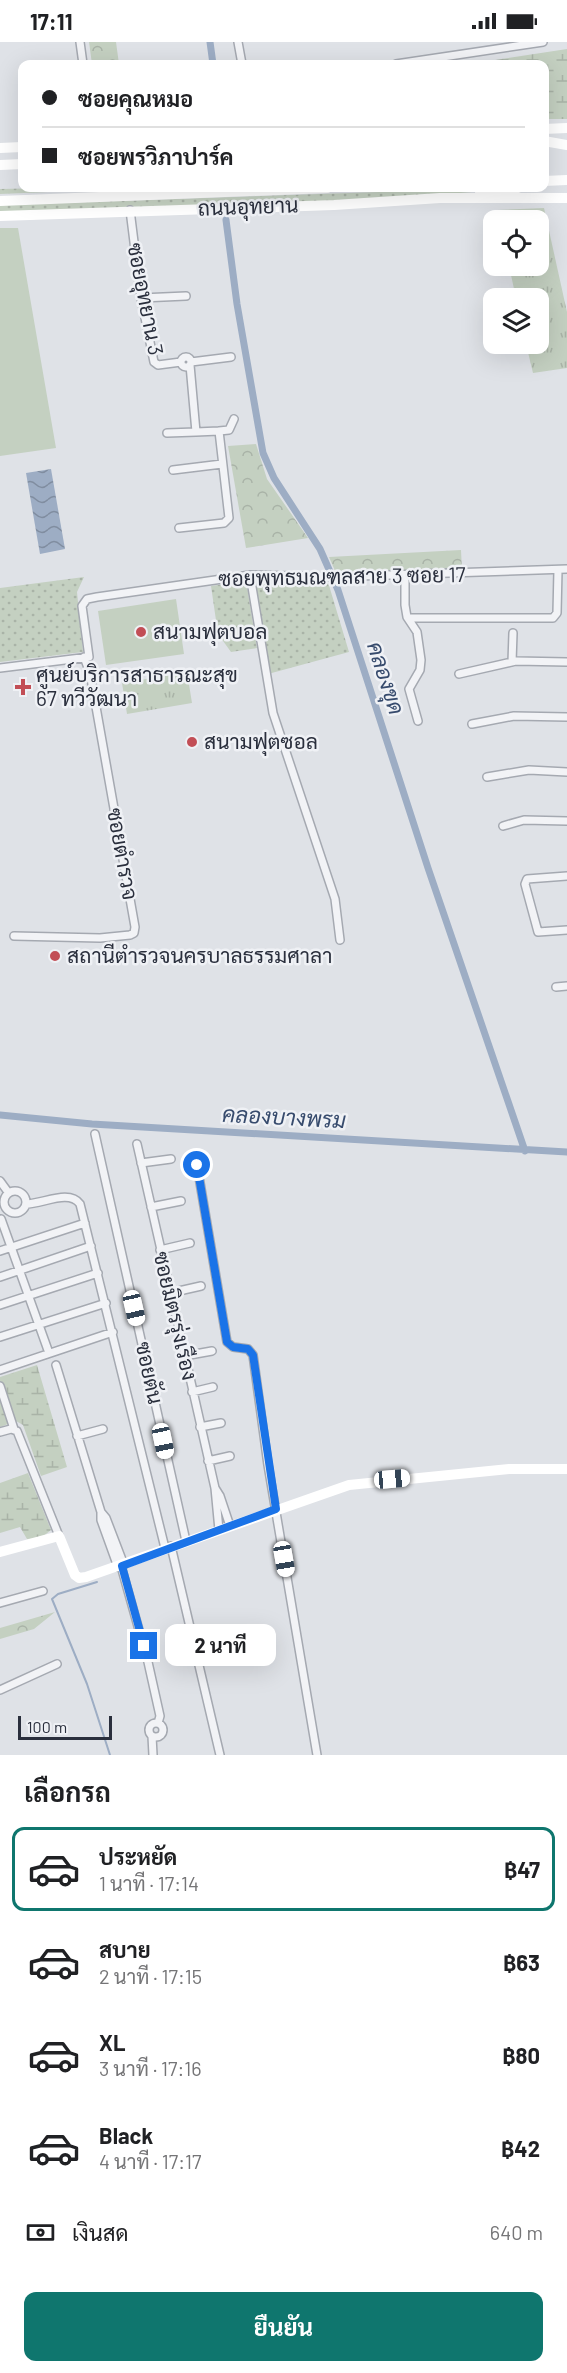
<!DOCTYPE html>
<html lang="th">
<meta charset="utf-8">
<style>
body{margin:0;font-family:Barlow,Sarabun,sans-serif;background:#f2f2f2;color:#202124;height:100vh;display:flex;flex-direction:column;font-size:22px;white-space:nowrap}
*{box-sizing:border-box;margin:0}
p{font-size:20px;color:#757577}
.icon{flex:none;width:33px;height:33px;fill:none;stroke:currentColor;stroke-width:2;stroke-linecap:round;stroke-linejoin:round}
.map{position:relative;height:1713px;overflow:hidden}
.panel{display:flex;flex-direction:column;background:#fff;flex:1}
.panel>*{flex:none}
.hud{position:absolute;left:18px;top:18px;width:531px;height:132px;border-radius:12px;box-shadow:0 6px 24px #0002;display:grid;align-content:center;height:132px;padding:0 24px;background:#fff}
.fabs{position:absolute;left:483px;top:168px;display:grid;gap:12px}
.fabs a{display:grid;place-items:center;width:66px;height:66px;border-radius:12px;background:#fff;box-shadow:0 6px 24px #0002;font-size:30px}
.scale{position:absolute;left:18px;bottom:15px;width:94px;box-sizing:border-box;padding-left:6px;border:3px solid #2a2f3d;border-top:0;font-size:16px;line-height:21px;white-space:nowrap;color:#2a2f3d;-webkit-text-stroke:4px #eff1f5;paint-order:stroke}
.end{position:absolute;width:27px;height:27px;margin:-14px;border:8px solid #1a73e8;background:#fff;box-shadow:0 0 0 3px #fff}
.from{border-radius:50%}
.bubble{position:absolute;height:42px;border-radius:12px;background:#fff;box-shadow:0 6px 24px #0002;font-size:20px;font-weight:700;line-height:42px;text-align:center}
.car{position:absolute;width:18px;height:36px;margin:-18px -9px;border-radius:8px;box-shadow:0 0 4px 2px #0007;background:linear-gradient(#fff 24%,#345 0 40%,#fff 0 76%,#345 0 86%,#fff 0)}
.hud b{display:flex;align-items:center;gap:21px;height:57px;font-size:22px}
.hud b+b{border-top:2px solid #e0e0e0}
.hud i{width:15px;height:15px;background:#202124}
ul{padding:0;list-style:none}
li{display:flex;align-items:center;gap:18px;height:84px;margin:0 12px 9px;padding:0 12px;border:3px solid transparent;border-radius:12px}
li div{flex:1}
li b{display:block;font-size:22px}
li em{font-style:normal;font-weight:700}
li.active{border-color:#0f766e}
li>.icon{width:54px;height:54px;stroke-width:1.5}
h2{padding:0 24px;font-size:27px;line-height:72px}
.pay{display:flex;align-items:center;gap:15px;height:66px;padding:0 24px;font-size:22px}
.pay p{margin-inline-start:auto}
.action{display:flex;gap:12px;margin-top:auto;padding:12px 24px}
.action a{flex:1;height:69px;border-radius:12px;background:#0f766e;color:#fff;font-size:24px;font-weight:700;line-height:69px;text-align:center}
.status{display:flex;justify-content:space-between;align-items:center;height:42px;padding:0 30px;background:#fff;direction:ltr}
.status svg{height:16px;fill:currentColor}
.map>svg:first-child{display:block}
.grass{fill:url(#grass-dots)}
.forest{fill:url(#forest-crowns)}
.wetland{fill:url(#wetland-marsh)}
.park{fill:url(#park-tufts)}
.pitch{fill:#c4d0c1}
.water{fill:url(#water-waves)}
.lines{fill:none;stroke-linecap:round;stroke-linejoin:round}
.stream{stroke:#9dadc4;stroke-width:2}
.canal{stroke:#9dadc4;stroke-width:7}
.street-casing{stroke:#a5a9b1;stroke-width:10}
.street{stroke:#f2f3f6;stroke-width:7}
.secondary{stroke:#fff;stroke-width:10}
.route{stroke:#1a73e8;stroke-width:8}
.poi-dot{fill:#c24e56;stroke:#eff1f5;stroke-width:2}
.labels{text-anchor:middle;stroke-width:5;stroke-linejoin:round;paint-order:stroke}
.street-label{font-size:21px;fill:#2a2f3d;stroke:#eff1f5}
.poi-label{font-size:21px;fill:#2a2f3d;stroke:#eff1f5;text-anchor:start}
.water-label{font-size:22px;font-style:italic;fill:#374b6d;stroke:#eff1f5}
</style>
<div class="status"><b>17:11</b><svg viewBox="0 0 49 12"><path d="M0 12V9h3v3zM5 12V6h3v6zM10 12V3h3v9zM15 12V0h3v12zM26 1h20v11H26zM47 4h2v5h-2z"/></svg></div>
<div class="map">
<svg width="567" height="1713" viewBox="0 0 567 1713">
<defs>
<pattern id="grass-dots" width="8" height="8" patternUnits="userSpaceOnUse" patternTransform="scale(1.5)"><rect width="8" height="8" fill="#c4d0c1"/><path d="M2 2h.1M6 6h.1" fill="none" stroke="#a9b3a7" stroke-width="1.8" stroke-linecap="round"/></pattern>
<pattern id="forest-crowns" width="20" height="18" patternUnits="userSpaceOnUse" patternTransform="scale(1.5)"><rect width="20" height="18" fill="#c4d0c1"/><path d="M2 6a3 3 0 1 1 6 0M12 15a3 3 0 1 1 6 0" fill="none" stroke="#a9b3a7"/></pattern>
<pattern id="wetland-marsh" width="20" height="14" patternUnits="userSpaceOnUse" patternTransform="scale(1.5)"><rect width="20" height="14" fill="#c4d0c1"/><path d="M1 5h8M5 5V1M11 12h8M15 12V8" fill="none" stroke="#a9b3a7"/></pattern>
<pattern id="park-tufts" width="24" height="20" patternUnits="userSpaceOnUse" patternTransform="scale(1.5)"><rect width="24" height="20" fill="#c4d0c1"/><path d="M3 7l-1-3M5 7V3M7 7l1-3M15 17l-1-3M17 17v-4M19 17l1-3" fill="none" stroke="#a9b3a7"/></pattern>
<pattern id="water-waves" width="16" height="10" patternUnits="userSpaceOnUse" patternTransform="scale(1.5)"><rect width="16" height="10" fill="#9dadc4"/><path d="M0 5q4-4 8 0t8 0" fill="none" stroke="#808da0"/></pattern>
</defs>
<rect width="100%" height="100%" fill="#dfe2e7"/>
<!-- grass -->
<path class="grass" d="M 48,146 L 143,146 L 0,152 L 0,147 Z
M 496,146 L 496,148 L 364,159 L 0,171 L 0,163 Z
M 84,535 L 77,550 L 83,610 L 0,620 L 0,546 Z
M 254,537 L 328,540 L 349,610 L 268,632 Z
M 246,539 L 257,606 L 231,610 L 218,592 L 211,544 Z"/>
<!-- forest -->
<path class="forest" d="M 89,0 L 116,0 L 119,22 L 92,22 Z
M 256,402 L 267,437 L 308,496 L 246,506 L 228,404 Z
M 461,508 L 462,528 L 336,531 L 329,515 Z
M 55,1570 L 34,1587 L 0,1597 L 0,1586 Z"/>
<!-- wetland -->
<path class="wetland" d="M 567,7 L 567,77 L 545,77 L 544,22 L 468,22 Z
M 37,1323 L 67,1425 L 41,1434 L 23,1383 L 16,1379 L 0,1385 L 0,1335 Z
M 28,1431 L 51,1488 L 41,1496 L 27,1497 L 20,1485 L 0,1491 L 0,1441 Z"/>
<!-- park -->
<path class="park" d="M 544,166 L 567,270 L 567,326 L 533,331 L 526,302 L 538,302 L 538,256 L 516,256 L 509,224 L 538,224 L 538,178 L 499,178 L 497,168 Z
M 187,630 L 192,661 L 127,672 L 122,641 Z"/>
<!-- pitch -->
<path class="pitch" d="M 0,186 L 18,186 L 56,406 L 0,414 Z
M 176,557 L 184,612 L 106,623 L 98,569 Z"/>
<!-- water -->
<path class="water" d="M 51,427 L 65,507 L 40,512 L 26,431 Z"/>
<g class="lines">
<!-- stream -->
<path class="stream" d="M 97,1540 L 58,1552 L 52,1557 L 87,1642 L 110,1713"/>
<!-- canal -->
<path class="canal" d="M 210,0 L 213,22
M 226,178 L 237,262 L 263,411 L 274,436 L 320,507 L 338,548 L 428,826 L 525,1109
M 0,1073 L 92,1082 L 567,1110"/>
<defs>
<path id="street" d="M 80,0 L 83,22
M 238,0 L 242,22
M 396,22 L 543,0
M 130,168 L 141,256 L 154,320 L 158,323 L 181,320
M 141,256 L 186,254
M181 320a5 5 0 1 1 10 0a5 5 0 1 1-10 0Z
M 191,320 L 231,315
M 219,389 L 229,388 L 234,377
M 167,391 L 196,390
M 173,428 L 222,422
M 179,486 L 224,481 L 229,476 L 219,389 L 196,390 L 190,323
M 250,533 L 273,671 L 335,857 L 340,898
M 405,533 L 405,563 L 407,575 L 417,590 L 421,618 L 420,628 L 409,647 L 418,679
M 410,576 L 553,576 L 557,571 L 558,528
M 512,620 L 513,591
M 0,626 L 89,615 L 82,564 L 87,557 L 97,555 L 250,533 L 329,535 L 567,527
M 459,632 L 516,619 L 567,620
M 472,682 L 514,674 L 567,675
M 487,735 L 529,728 L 567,730
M 503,784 L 524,778 L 567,779
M 567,834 L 527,837 L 525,842 L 538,890 L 567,888
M 14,894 L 100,896 L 130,893 L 134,891 L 135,885 L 90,631 L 84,615
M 556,945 L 567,944
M 95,1092 L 186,1499
M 137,1102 L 215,1446 L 219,1488
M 141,1121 L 171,1117
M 197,1123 L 227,1300 L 233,1305 L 248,1307 L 253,1313 L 268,1423 L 317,1713
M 0,1139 L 8,1150
M4 1160a11 11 0 1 1 22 0a11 11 0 1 1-22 0Z
M 26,1162 C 43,1162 69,1147 80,1162 L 165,1506
M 151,1165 L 181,1159
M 1,1177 L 49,1311
M 160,1208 L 190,1201
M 0,1209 L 85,1181
M 0,1235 L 91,1204
M 170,1251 L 201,1244
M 0,1263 L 98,1231
M 0,1295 L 106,1261
M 184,1314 L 212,1309
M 56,1323 L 101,1470 L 106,1476 L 124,1523
M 0,1328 L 113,1290
M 0,1344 L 14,1387
M 192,1350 L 213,1345
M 200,1385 L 221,1381
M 0,1390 L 11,1387 L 17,1389 L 59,1494
M 77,1394 L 103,1387
M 208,1419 L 230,1414
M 215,1446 L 220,1454 L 230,1484
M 101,1470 L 101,1478 L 118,1525
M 171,1504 L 220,1713
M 121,1524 L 148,1620 L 160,1674 L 158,1681
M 0,1561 L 43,1549
M 0,1648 L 57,1622
M149 1688a7 7 0 1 1 14 0a7 7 0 1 1-14 0Z
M 152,1694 L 153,1713"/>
</defs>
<!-- street casing -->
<use href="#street" class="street-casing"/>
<!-- street -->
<use href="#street" class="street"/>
<!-- secondary -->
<path class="secondary" d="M 544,87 L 567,86
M 544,99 L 567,103
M 0,106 L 22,105
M 0,123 L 22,122
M 544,139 L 567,138
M 480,151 L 518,146
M 0,159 L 327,146
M 0,174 L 334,163 L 440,156 L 567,156
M 0,1510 L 59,1494 L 75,1533 L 79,1536 L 86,1535 L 349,1443 L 509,1427 L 567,1427"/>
</g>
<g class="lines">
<!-- route -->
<path class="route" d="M 144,1604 L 122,1524 L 276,1467 L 253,1313 L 248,1307 L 233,1305 L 227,1300 L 197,1123"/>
</g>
<!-- markers -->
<g class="poi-dot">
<circle cx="141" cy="590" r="6"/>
<path d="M20 636h6v6h6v6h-6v6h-6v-6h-6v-6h6z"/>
<circle cx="192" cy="700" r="6"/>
<circle cx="55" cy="914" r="6"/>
</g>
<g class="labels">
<!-- street labels -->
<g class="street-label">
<text transform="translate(248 165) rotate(-2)" y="7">ถนนอุทยาน</text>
<text transform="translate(145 257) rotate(79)" y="7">ซอยอุทยาน 3</text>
<text transform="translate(342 535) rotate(-1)" y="7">ซอยพุทธมณฑลสาย 3 ซอย 17</text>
<text transform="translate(122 812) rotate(80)" y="7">ซอยตำรวจ</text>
<text transform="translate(175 1274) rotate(77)" y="7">ซอยมิตรรุ่งเรือง</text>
<text transform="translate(149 1331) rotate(78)" y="7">ซอยตัน</text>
</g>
<!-- poi labels -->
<g class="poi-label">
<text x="153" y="597">สนามฟุตบอล</text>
<text x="36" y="640">ศูนย์บริการสาธารณะสุข<tspan x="36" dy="24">67 ทวีวัฒนา</tspan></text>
<text x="204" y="707">สนามฟุตซอล</text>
<text x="67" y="921">สถานีตำรวจนครบาลธรรมศาลา</text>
</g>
<!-- water labels -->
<g class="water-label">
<text transform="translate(386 636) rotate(72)" y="8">คลองขุด</text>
<text transform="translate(284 1075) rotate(3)" y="8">คลองบางพรม</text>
</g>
</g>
</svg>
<div class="fabs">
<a><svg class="icon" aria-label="locate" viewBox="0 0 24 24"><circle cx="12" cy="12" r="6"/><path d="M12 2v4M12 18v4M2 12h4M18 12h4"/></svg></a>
<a><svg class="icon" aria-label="layers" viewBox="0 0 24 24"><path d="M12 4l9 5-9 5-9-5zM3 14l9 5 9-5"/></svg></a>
</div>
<div class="scale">100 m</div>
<i class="end from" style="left:197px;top:1123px"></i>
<i class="end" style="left:144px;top:1604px"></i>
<div class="bubble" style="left:165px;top:1582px;width:111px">2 นาที</div>
<i class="car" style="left:134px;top:1266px;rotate:167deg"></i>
<i class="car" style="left:163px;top:1399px;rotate:168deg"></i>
<i class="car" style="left:392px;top:1437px;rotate:85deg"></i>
<i class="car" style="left:284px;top:1517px;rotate:170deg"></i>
<div class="hud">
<b><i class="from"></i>ซอยคุณหมอ</b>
<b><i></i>ซอยพรวิภาปาร์ค</b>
</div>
</div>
<section class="panel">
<h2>เลือกรถ</h2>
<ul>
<li class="active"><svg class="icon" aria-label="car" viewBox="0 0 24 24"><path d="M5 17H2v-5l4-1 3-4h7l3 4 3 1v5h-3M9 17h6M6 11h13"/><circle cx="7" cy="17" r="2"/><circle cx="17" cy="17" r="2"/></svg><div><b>ประหยัด</b><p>1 นาที · 17:14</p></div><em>฿47</em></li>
<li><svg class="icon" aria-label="car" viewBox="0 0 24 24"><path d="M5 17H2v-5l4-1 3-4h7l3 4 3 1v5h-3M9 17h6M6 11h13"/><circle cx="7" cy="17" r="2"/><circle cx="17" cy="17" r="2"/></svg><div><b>สบาย</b><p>2 นาที · 17:15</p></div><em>฿63</em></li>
<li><svg class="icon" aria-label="car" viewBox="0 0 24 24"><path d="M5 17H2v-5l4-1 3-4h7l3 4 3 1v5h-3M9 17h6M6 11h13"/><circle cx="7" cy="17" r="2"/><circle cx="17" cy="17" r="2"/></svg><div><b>XL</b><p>3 นาที · 17:16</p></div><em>฿80</em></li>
<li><svg class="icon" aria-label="car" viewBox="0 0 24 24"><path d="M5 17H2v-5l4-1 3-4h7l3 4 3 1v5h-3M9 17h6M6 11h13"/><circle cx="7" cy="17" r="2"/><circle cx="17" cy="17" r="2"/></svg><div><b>Black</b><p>4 นาที · 17:17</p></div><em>฿42</em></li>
</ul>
<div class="pay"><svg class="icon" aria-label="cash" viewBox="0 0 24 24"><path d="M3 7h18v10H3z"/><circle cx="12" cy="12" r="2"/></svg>เงินสด<p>640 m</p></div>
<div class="action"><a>ยืนยัน</a></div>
</section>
